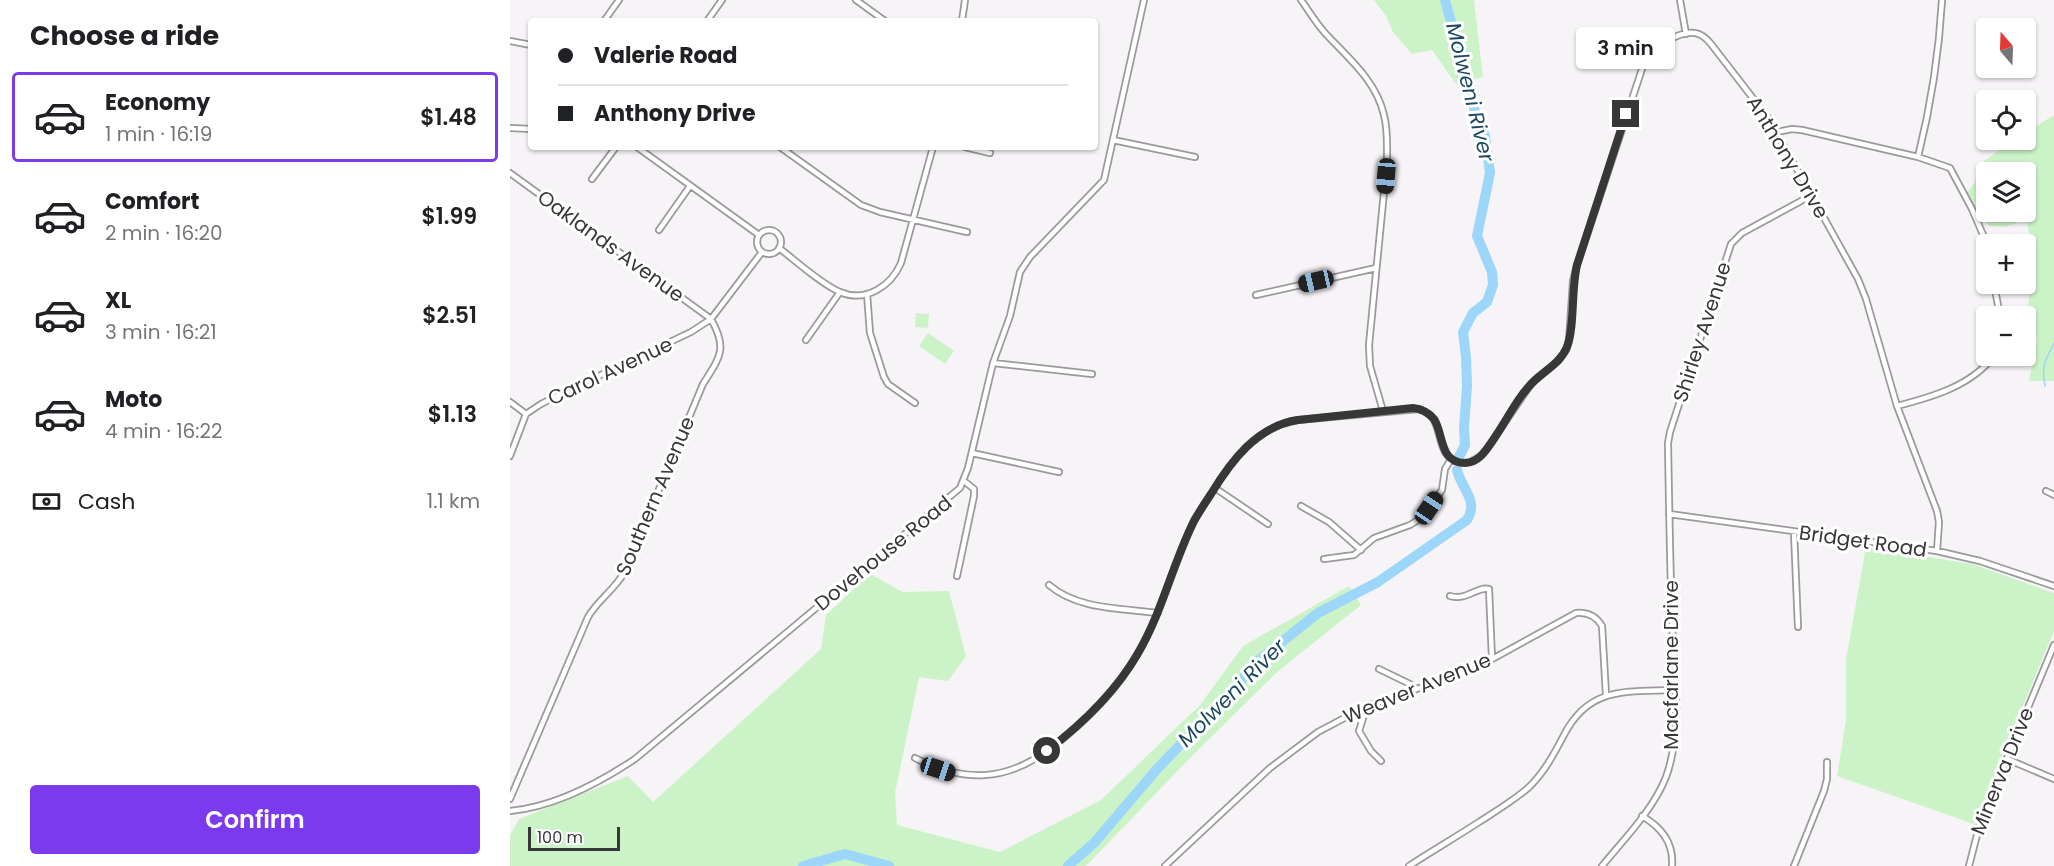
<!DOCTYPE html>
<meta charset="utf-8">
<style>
body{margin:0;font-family:Poppins,sans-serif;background:#f2f2f2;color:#202124;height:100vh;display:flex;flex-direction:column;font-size:22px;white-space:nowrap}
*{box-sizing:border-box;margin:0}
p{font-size:20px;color:#757577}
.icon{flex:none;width:33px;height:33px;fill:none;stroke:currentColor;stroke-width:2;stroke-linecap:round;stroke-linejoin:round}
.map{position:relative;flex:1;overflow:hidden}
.side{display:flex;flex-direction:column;background:#fff;width:510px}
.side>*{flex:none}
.top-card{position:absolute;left:18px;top:18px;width:570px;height:132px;border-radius:6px;box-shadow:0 2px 4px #0004;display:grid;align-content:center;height:132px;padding:0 30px;background:#fff}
.needle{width:39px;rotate:341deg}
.tools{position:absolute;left:1466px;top:18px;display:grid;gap:12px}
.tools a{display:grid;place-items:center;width:60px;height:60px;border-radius:6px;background:#fff;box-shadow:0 2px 4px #0004;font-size:30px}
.scale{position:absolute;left:18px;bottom:15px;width:92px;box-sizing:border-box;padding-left:6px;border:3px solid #383738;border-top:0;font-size:16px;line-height:21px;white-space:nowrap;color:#383738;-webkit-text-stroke:4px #fff;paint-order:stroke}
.end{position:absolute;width:27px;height:27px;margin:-14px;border:8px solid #383738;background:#fff;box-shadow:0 0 0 3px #fff}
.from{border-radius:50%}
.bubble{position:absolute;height:42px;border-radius:6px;background:#fff;box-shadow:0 2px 4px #0004;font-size:20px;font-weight:600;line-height:42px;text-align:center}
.car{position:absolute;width:18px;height:36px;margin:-18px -9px;border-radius:8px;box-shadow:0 0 4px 2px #0007;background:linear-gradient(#222 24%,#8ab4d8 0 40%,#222 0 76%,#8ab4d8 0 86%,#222 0)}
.top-card b{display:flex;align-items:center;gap:21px;height:57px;font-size:22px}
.top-card b+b{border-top:2px solid #e0e0e0}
.top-card i{width:15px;height:15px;background:#202124}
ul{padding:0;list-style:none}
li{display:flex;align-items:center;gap:18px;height:90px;margin:0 12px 9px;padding:0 18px;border:3px solid transparent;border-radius:6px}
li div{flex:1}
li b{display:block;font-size:22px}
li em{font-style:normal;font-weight:600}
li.active{border-color:#7c3aed}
li>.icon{width:54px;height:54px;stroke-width:1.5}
h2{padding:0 30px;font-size:27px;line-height:72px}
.pay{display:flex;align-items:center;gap:15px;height:66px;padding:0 30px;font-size:22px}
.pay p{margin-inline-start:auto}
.cta{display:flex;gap:12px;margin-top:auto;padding:12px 30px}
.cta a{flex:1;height:69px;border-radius:6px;background:#7c3aed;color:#fff;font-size:24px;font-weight:600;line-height:69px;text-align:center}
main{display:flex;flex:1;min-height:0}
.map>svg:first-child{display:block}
.green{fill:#ccf3c8;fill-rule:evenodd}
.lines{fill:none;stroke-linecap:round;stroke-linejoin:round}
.stream{stroke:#9cd6f9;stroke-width:1.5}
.river{stroke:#9cd6f9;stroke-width:10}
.street-casing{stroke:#9c999c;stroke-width:8}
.street{stroke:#fff;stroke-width:4.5}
.route{stroke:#383738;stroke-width:8}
.labels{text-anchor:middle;stroke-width:6;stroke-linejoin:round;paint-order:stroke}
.street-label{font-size:20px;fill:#383738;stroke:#fff}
.water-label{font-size:21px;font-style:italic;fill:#1b4961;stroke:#fff}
</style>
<main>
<section class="side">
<h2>Choose a ride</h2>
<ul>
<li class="active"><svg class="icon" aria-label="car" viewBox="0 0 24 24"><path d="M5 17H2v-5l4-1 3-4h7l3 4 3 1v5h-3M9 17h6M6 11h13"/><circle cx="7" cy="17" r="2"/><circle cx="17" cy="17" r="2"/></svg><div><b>Economy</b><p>1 min · 16:19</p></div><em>$1.48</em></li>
<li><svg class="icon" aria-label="car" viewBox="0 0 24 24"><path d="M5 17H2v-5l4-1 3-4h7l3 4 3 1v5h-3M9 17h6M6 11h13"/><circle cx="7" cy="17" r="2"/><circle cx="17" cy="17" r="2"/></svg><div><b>Comfort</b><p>2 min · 16:20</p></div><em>$1.99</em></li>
<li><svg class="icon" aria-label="car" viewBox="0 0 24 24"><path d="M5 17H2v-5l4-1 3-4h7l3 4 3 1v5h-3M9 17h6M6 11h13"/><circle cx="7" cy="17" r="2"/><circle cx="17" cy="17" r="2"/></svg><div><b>XL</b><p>3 min · 16:21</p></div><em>$2.51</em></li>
<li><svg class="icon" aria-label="car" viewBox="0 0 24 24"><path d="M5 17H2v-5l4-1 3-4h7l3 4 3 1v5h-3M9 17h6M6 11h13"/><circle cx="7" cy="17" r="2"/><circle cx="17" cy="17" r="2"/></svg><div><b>Moto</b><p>4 min · 16:22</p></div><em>$1.13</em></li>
</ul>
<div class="pay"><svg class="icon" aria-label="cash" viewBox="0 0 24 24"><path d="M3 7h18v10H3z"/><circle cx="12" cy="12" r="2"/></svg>Cash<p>1.1 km</p></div>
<div class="cta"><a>Confirm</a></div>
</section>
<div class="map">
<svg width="1544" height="866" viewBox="0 0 1544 866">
<rect width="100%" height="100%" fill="#f7f4f7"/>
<!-- green -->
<path class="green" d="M 864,0 L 964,0 L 973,77 L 946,84 L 922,50 L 902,54 L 883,32 L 876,16 Z
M 1544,115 L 1544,381 L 1519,381 L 1527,340 L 1518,306 L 1523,265 L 1517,219 L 1495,227 L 1479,226 L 1455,195 L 1464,184 L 1474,161 L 1504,140 L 1515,140 L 1515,133 ZM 1476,172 L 1515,172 L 1515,212 L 1476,212 Z
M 406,313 L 419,314 L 418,328 L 405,327 Z
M 418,333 L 444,351 L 435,364 L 409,346 Z
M 1356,547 L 1462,564 L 1544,593 L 1544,631 L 1464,824 L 1327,776 L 1336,720 L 1336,660 Z
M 360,574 L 393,592 L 439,591 L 456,656 L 438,681 L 409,677 L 385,793 L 387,825 L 490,852 L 591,800 L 690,705 L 733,646 L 839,586 L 851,605 L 767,672 L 679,759 L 576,866 L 0,866 L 0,835 L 9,819 L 118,776 L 143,802 L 311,649 L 316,615 Z"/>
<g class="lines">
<!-- stream -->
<path class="stream" d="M 1535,386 C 1531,366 1535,361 1544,343"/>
<!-- river -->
<path class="river" d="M 935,0 L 943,29 L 953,54 L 952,79 L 960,85 L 965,113 L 975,136 L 980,173 L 967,236 L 982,272 L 983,285 L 977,302 L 963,313 L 953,332 L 956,357 L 957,386 L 954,428 L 955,445 L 949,457
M 293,866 L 335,854 L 379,866
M 558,866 L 585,842 L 647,769 L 724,689 L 749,660 L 808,613 L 868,582 L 957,520 C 969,500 952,490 947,470"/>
<defs>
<path id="street" d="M 346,0 L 375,21
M 791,0 C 799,11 806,23 815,33 C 838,58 866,80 874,115 C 878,130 877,146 877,161 L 859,345 L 860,366 L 873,411
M 1170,0 L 1176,34
M 94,21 L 109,0
M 197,21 L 212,0
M 452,21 L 455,0
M 0,41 L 21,45
M 0,128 L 21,129
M 1267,132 L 1282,129 L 1292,130 L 1408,157 L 1440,168 L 1462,209 L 1477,244
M 603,140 L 685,157
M 127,147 L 249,235
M 270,147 L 351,205 L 370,212 L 457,232
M 455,147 L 480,153
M 1408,157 C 1421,105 1429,54 1432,0
M 0,173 L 201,319 C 218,349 210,357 193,384 L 114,573 C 104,590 88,600 78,617 L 0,799
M 82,179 L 106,147
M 149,230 L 180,186
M247 242a12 12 0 1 1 24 0a12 12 0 1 1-24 0Z
M 269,248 C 286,261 311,284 330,292 C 356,303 381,286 391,263 L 423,147
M 1484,284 L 1490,316
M 357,294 L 360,333 L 374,377 L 378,384 L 405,403
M 746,295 L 866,268
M 296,340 L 330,292
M 483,363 L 582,374
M 0,402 L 16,414 L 31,404 L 57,391 L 181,332 L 201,319 L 252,252
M 1387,406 C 1422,397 1461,386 1484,356
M 462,453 L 549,472
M 0,456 L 16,414
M 705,488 L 758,524
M 1536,491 L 1544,495
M 791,506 L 819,522 L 851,550
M 1159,514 L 1427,551 L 1470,561 L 1544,586
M 1284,532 L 1288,627
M 814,559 L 844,555 L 864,538 L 900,525 L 911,518 L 932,490 L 935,469 L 941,459
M 447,576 L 464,496 L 464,489 L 454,481
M 539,585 C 568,610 612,608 648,613
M 940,596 C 957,601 967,586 979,589 L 982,659
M 869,669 L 900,684 L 906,689
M 853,708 L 854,715 L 849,731 L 861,751 L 871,761
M 405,758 C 454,783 496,782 541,748 C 576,721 608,690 629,651 C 653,610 663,564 684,521 C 689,512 695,503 701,494 C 721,461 747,426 788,420 L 909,409 C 931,416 926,436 935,452 C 946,470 965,463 976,450 L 1021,384 L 1049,360 L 1056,350 L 1059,340 L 1063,281 L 1067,265 L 1134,63 C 1141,49 1169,30 1185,33 C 1192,34 1197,39 1201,44 L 1259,119 L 1348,279 L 1356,299 L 1387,406 L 1427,511 L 1429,522 L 1427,551
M 1497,759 L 1544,779
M 0,811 C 44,807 89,783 125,759 L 450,488 L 458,468 L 483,363 L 500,316 L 510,272 L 520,257 L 594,180 L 634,0
M 1132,816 C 1151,827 1164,843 1162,866
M 655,866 L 760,768 L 808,732 L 855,707 L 964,669 L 1066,613 C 1078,612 1086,616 1092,626 L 1096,695
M 899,866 C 922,851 946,837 969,822 C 986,811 1003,801 1018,788 C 1034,773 1044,754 1054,735 C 1079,686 1117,692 1164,690
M 1092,866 C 1115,838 1143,810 1156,777 C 1173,731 1164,670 1162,622 C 1160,562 1159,503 1158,443 L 1160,432 L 1221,244 L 1232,233 L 1302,195
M 1284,866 L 1314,791 L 1317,779 L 1317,762
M 1459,866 L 1470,823 L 1544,645"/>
</defs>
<!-- street casing -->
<use href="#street" class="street-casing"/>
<!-- street -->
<use href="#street" class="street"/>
</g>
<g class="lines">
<!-- route -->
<path class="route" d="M 537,751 C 572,724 604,694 627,655 C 652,613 662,565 684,521 C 689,512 695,503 701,494 C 721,461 747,426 788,420 L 903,408 C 912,409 918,412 924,419 C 934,434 929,463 955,463 C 962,463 967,460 972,455 C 992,432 1003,401 1025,380 C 1036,370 1051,362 1057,347 C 1065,326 1061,290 1067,265 L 1116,114"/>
</g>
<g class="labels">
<!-- street labels -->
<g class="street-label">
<text transform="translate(1278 157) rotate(59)" y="7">Anthony Drive</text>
<text transform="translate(101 246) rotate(36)" y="7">Oaklands Avenue</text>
<text transform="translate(1192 332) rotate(-72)" y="7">Shirley Avenue</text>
<text transform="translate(100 371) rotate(-25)" y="7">Carol Avenue</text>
<text transform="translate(145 496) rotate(-67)" y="7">Southern Avenue</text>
<text transform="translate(1353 541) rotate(8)" y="7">Bridget Road</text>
<text transform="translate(373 553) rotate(-39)" y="7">Dovehouse Road</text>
<text transform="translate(1161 665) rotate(-90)" y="7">Macfarlane Drive</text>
<text transform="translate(907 688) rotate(-22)" y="7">Weaver Avenue</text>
<text transform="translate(1492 771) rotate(-68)" y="7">Minerva Drive</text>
</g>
<!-- water labels -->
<g class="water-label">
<text transform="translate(960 92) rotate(76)" y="7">Molweni River</text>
<text transform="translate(722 693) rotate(-45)" y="7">Molweni River</text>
</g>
</g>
</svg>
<div class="tools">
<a><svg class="needle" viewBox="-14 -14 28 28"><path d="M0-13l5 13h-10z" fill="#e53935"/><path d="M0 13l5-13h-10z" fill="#757577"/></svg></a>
<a><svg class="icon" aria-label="locate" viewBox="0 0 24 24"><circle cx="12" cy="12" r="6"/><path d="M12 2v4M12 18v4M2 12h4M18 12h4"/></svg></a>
<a><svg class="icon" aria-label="layers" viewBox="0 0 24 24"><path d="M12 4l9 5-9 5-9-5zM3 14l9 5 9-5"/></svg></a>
<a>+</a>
<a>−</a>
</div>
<div class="scale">100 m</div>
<i class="end from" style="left:537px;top:751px"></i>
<i class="end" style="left:1116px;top:114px"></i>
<div class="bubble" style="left:1066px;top:27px;width:99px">3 min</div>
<i class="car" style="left:876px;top:176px;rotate:185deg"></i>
<i class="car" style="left:806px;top:281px;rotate:257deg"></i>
<i class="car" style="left:919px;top:508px;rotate:34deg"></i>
<i class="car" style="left:428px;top:769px;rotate:108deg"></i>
<div class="top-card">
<b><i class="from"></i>Valerie Road</b>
<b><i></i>Anthony Drive</b>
</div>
</div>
</main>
